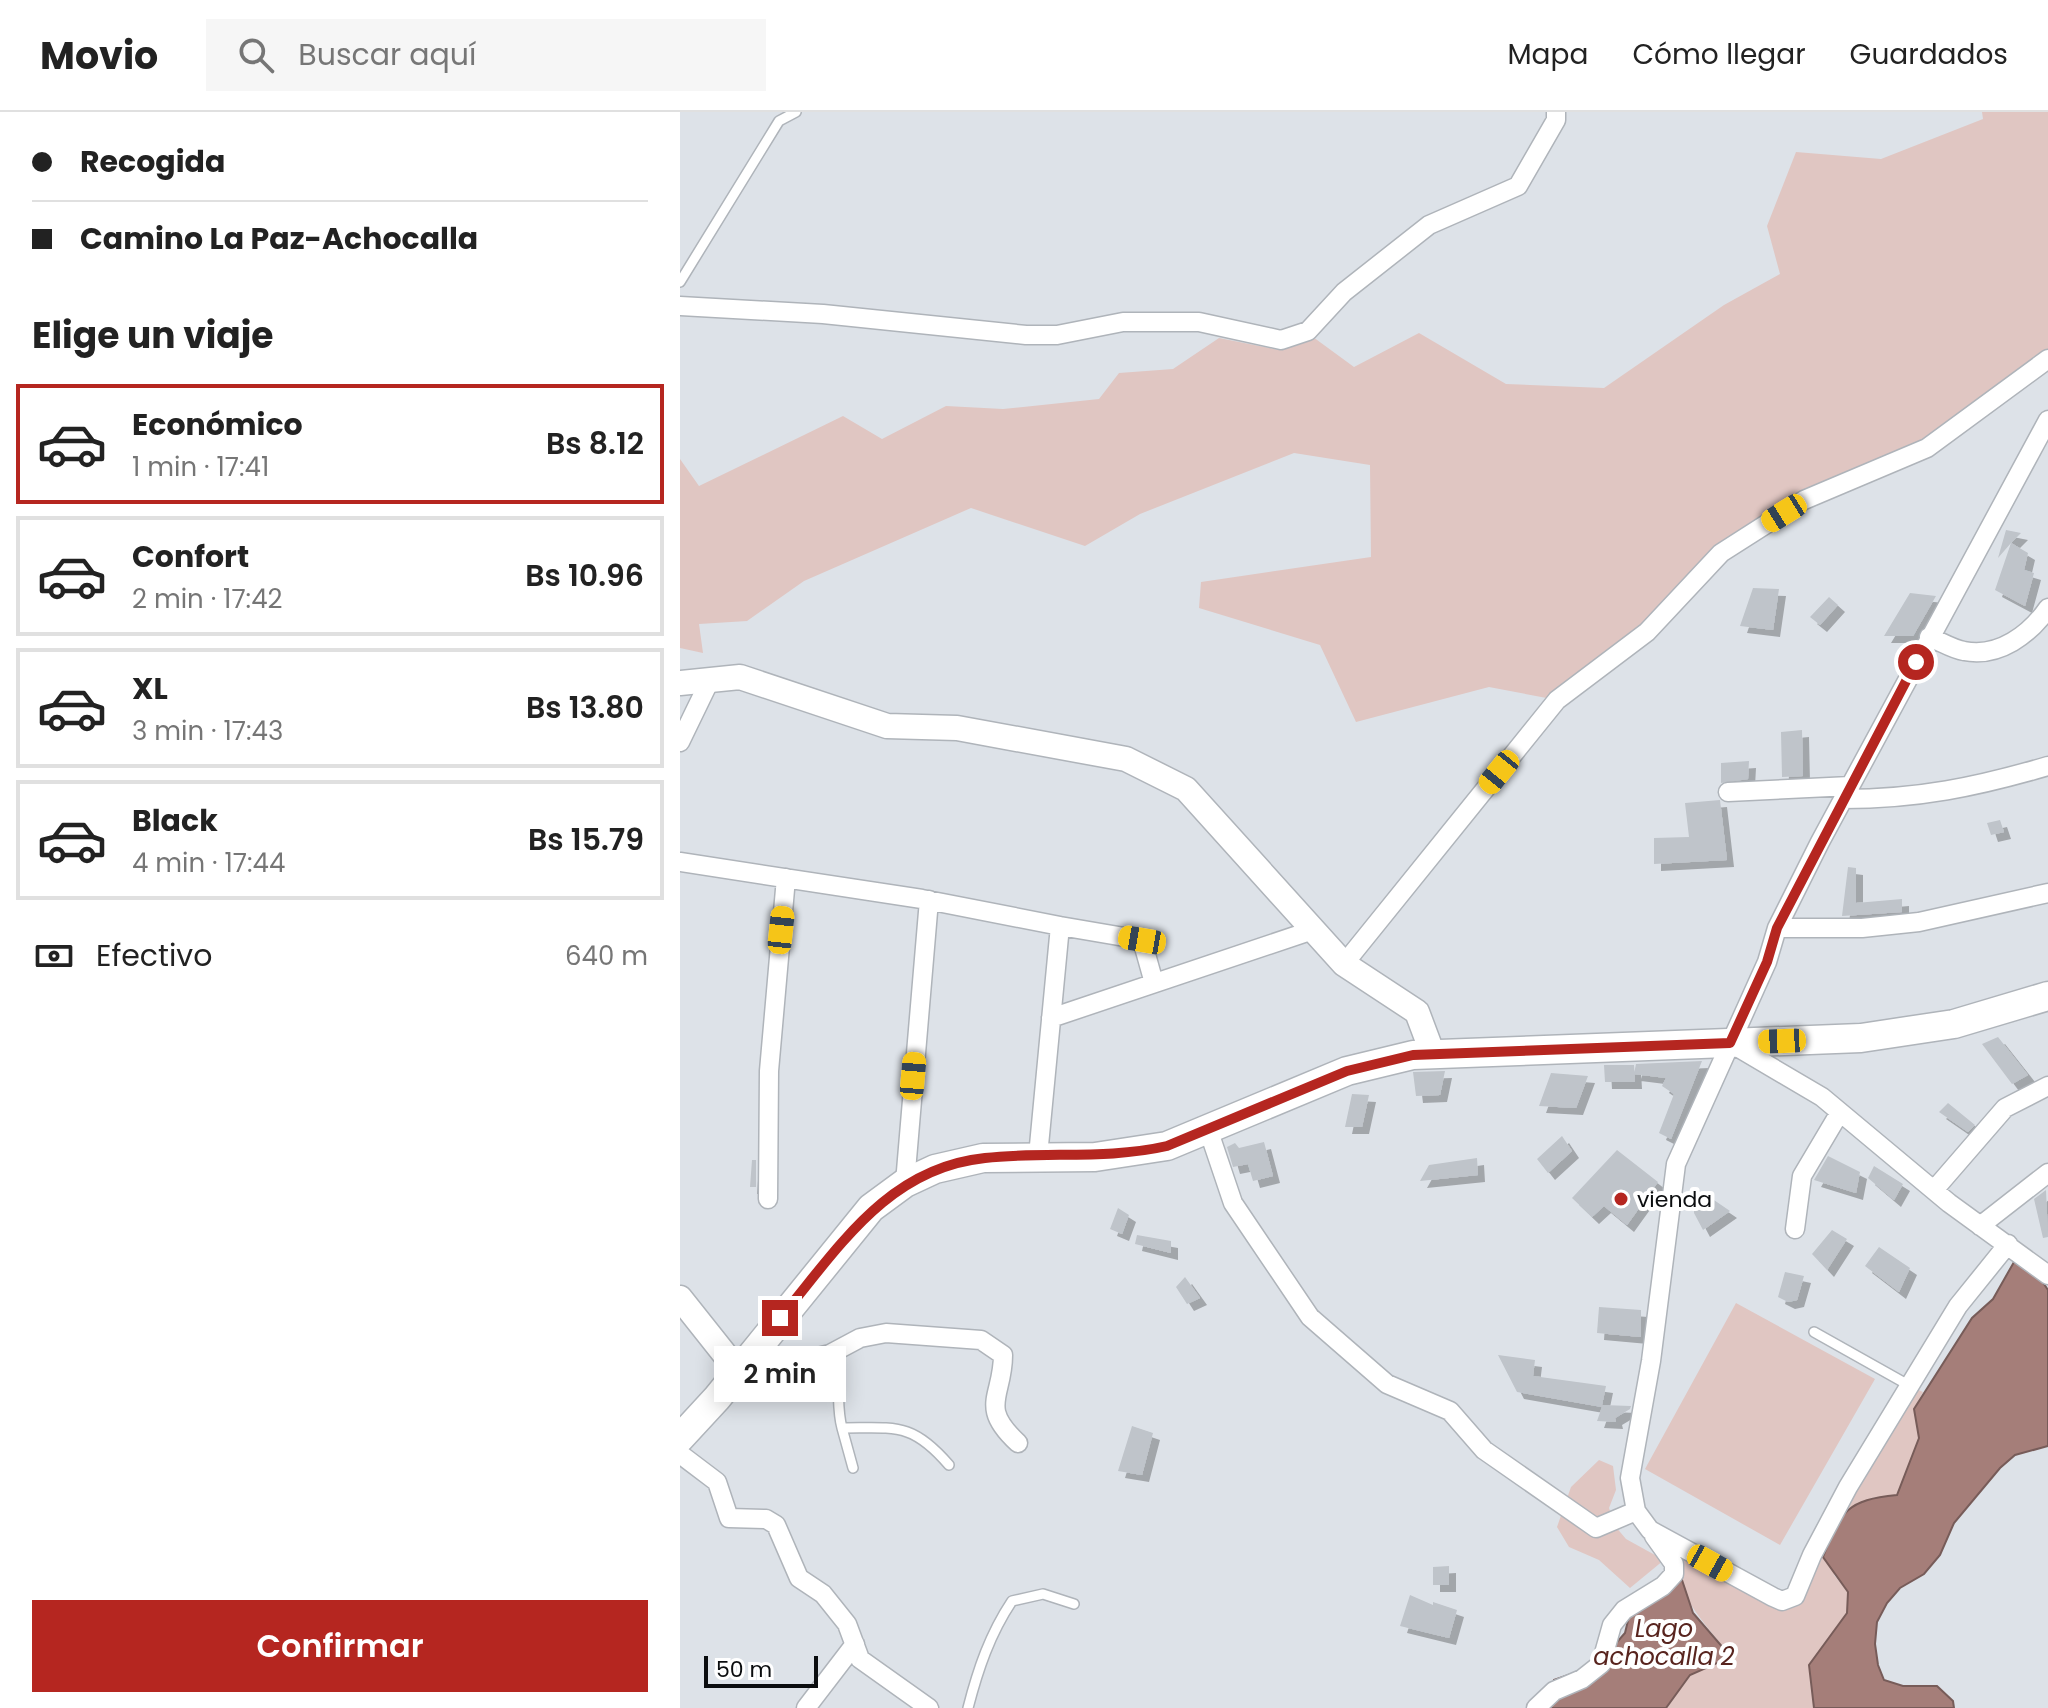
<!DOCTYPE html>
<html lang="es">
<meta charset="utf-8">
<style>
body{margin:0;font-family:Poppins,sans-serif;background:#f6f6f6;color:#222;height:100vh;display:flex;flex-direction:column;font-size:30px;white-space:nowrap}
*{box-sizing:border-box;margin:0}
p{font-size:26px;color:#767676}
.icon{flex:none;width:44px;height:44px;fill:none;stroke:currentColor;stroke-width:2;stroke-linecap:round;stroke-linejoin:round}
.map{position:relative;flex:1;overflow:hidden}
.drawer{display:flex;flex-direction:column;background:#fff;width:680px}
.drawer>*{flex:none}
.top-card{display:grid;align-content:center;height:176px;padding:0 32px;background:#fff}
.scale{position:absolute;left:24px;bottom:20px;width:114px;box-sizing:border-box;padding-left:8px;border:4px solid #0b0d0f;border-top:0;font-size:22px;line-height:28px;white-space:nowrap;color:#0b0d0f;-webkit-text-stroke:6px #fff;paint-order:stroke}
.end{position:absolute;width:36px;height:36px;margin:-18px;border:10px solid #b52620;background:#fff;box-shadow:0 0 0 4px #fff}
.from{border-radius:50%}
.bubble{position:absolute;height:56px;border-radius:0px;background:#fff;box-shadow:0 4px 20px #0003;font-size:26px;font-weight:600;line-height:56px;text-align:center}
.car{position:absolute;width:24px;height:48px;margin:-24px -12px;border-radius:10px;box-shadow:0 0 6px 2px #0007;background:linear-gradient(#f5c518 24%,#345 0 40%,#f5c518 0 76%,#345 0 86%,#f5c518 0)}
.top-card b{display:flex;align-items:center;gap:28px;height:76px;font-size:30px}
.top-card b+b{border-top:2px solid #e0e0e0}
.top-card i{width:20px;height:20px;background:#222}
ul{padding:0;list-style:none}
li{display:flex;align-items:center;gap:24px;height:120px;margin:0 16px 12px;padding:0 16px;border:4px solid #e0e0e0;border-radius:0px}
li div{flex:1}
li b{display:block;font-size:30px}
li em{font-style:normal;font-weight:600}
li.current{border-color:#b52620}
li>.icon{width:72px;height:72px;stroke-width:1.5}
h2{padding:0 32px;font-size:36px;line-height:96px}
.pay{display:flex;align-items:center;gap:20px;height:88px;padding:0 32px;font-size:30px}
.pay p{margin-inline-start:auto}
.button{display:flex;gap:16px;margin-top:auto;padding:16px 32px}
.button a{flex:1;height:92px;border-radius:0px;background:#b52620;color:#fff;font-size:32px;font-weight:600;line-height:92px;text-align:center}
header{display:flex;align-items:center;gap:48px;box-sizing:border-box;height:112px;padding:0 40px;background:#fff;border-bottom:2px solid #e0e0e0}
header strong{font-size:38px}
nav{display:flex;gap:44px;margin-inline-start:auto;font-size:28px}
.search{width:560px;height:72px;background:#f6f6f6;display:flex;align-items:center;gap:20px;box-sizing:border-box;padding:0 28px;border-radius:0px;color:#767676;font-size:30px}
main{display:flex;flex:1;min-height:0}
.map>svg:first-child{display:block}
.green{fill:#e0c6c2}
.water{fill:#a57e79;stroke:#775c59;stroke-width:2}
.building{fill:#bfc4ca;filter:url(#shadow)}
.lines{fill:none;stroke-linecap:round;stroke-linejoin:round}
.service-casing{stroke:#afb4ba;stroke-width:12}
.minor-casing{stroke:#afb4ba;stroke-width:21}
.secondary-casing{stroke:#afb4ba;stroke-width:27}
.primary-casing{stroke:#afb4ba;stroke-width:31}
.service{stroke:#fff;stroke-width:9}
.minor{stroke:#fff;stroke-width:18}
.secondary{stroke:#fff;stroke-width:24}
.primary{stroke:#fff;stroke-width:28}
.route{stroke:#b52620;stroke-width:10}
.poi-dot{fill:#b52620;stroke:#fff;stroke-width:3}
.labels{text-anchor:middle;stroke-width:8;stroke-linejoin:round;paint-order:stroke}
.poi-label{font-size:22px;fill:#0b0d0f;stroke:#fff;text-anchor:start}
.water-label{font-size:24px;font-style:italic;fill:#58241e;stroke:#fff}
</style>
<header>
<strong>Movio</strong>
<div class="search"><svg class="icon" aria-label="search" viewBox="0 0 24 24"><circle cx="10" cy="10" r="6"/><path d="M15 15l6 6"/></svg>Buscar aquí</div>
<nav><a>Mapa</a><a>Cómo llegar</a><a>Guardados</a></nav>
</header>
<main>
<section class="drawer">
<div class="top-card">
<b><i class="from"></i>Recogida</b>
<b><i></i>Camino La Paz-Achocalla</b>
</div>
<h2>Elige un viaje</h2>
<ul>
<li class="current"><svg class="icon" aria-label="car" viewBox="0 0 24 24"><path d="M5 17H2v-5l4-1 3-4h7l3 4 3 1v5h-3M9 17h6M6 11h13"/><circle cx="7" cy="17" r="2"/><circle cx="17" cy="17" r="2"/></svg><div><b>Económico</b><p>1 min · 17:41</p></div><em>Bs 8.12</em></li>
<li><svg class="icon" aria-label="car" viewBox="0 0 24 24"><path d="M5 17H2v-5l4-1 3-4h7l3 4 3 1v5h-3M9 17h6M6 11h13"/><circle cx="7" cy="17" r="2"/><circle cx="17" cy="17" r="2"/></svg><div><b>Confort</b><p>2 min · 17:42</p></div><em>Bs 10.96</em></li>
<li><svg class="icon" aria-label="car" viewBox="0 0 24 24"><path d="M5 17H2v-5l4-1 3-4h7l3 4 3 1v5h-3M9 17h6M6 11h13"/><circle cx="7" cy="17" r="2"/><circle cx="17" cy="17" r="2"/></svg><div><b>XL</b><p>3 min · 17:43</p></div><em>Bs 13.80</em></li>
<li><svg class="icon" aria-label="car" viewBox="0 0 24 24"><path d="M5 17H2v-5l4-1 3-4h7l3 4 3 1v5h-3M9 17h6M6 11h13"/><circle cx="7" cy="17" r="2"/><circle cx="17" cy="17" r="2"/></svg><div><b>Black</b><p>4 min · 17:44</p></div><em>Bs 15.79</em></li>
</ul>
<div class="pay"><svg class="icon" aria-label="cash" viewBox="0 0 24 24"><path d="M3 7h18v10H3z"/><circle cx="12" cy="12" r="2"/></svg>Efectivo<p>640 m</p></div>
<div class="button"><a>Confirmar</a></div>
</section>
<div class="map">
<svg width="1368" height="1596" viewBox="0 0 1368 1596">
<defs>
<filter id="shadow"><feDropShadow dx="7" dy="7" stdDeviation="0" flood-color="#0004"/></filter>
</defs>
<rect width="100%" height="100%" fill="#dde2e8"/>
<!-- green -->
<path class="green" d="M 1302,0 L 1368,0 L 1368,247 L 1247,336 L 1124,388 L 1041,441 L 967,520 L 877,588 L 809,575 L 676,610 L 640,533 L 519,496 L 521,470 L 691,445 L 690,353 L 614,341 L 460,402 L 405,434 L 291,396 L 124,469 L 67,509 L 19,512 L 23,541 L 0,536 L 0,347 L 19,374 L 163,304 L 202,327 L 266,294 L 323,297 L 419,287 L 439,261 L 493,257 L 539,226 L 599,238 L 633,225 L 674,255 L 739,221 L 826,272 L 924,276 L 1044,193 L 1100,162 L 1087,114 L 1116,40 L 1201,47 L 1303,7 Z
M 1056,1191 L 1195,1267 L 1100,1433 L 965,1357 Z
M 1232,1275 L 1243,1280 L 1234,1297 L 1239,1326 L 1217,1383 L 1191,1386 L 1154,1463 L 1168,1480 L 1167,1501 L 1129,1553 L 1134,1596 L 986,1596 L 1010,1563 L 1050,1545 C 1031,1514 984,1479 1007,1439 L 1102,1489 Z
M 919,1348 L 933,1354 L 936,1378 L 929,1396 L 935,1414 L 946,1427 L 984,1448 L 950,1476 L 919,1448 L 889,1435 L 877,1415 L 891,1375 Z"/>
<!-- water -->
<path class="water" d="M 1334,1150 L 1356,1160 L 1368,1178 L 1368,1334 L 1335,1343 L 1320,1356 L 1274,1411 L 1260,1443 L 1244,1462 L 1220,1476 L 1207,1491 L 1197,1510 L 1195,1532 L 1198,1553 L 1204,1568 L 1223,1574 L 1257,1574 L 1273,1589 L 1274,1596 L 1134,1596 L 1129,1553 L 1167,1501 L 1168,1480 L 1143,1445 C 1161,1398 1167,1388 1217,1383 L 1239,1326 L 1234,1297 L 1292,1206 L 1313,1187 Z
M 1001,1465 L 1013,1501 L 1051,1545 L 1010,1563 L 986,1596 L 853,1596 L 875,1585 L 874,1568 L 917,1553 L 945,1521 L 952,1492 Z"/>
<!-- building -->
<path class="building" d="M 1326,418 L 1341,421 L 1331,431 L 1348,441 L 1344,458 L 1354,461 L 1345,494 L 1315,478 L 1331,431 L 1318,446 Z
M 1073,476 L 1099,477 L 1093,518 L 1060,514 Z
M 1230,481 L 1256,484 L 1233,524 L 1204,524 Z
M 1149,485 L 1158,493 L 1140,513 L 1130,505 Z
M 1122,618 L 1123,664 L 1102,665 L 1101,620 Z
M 1069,649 L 1068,667 L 1041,671 L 1041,651 Z
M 1040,688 L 1047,748 L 974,752 L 974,726 L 1009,725 L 1005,691 Z
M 1320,708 L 1324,720 L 1311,723 L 1307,711 Z
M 1168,755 L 1176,756 L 1176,791 L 1222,787 L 1222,800 L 1162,804 Z
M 1318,925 L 1348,963 L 1332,972 L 1302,932 Z
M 1022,949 L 991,1027 L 979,1021 L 994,982 L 982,974 L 986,966 L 954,962 L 956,952 Z
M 924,953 L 954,953 L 955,970 L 925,970 Z
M 765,959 L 760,983 L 736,984 L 733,960 Z
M 871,961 L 908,964 L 896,996 L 859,994 Z
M 672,982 L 689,983 L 682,1015 L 665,1015 Z
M 1268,991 L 1295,1013 L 1288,1020 L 1259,1000 Z
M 882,1024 L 892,1039 L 868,1061 L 857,1047 Z
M 584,1030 L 593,1064 L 573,1069 L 568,1052 L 553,1055 L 547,1035 L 555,1031 L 559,1036 Z
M 937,1038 L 978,1070 L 947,1113 L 924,1094 L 912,1105 L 892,1086 Z
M 1148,1044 L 1180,1060 L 1176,1081 L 1134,1068 Z
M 797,1046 L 798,1063 L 740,1069 L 749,1053 Z
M 72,1048 L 76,1048 L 76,1075 L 70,1075 Z
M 1194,1054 L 1223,1072 L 1214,1088 L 1188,1066 Z
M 1366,1078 L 1368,1125 L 1363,1126 L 1354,1087 Z
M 1014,1080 L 1031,1086 L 1050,1099 L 1023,1118 L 1014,1101 Z
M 438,1096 L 449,1103 L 442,1122 L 430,1117 Z
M 1152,1118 L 1167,1127 L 1147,1158 L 1132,1142 Z
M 457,1123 L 491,1129 L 491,1141 L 455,1132 Z
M 1199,1135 L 1230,1156 L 1219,1180 L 1185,1154 Z
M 1105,1160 L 1124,1164 L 1117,1188 L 1108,1190 L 1098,1185 Z
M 505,1165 L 520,1186 L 507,1192 L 496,1175 Z
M 919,1195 L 961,1198 L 961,1225 L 917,1221 Z
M 818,1243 L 855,1248 L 853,1264 L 926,1274 L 922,1293 L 951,1294 L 950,1297 L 935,1306 L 936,1310 L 917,1309 L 922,1295 L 837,1280 Z
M 452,1314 L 473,1321 L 462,1363 L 438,1359 Z
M 769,1454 L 769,1473 L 753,1473 L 753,1455 Z
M 730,1483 L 753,1493 L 753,1490 L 777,1498 L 769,1526 L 720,1514 Z"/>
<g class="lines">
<defs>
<path id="service" d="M 0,170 L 99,9 L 116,0
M 1134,1220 L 1232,1275
M 150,1242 C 163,1265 155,1291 162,1316 C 216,1316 232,1310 269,1353
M 162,1316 L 173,1356
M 288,1596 C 298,1557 310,1522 332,1489 L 363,1482 L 394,1492"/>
<path id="minor" d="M 0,194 L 143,202 L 346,223 L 377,223 L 443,210 L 519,210 L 601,228 L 628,219 L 664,180 L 749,113 L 838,74 L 876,8 L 876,0
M 1249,525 C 1260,529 1272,537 1284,539 C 1319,546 1350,522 1368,496
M 0,630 L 31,566
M 1048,680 L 1170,674
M 1163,687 C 1238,687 1296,675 1368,654
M 0,750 L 242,787 L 380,814 L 358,1044
M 380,814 L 462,828 L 474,871
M 1097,816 L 1182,816 L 1239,810 L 1368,781
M 664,852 L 877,588 L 967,520 L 1041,441 L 1124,388 L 1247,336 L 1368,247
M 371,906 L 633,818
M 1052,932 L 1142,985 L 1269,1091 L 1368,1163
M 528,1017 L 553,1091 L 630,1205 L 707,1272 L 770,1299 L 804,1338 L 916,1416 L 956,1399
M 225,1071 L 249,788
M 1254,1078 L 1325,996 L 1368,974
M 88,1087 L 89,959 L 106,766
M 1300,1114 L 1368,1061
M 1115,1117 L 1122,1064 L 1160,1000
M 1328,1132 L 1278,1194 L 1168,1375 L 1132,1443 L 1115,1484 L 1102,1489 L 1093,1485 L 970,1418 L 956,1399 L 950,1366 L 971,1249 L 996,1052 L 1087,850 L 1097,816 L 1140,730 L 1368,308
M 69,1244 L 84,1252 L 117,1250 L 150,1242 L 180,1226 L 206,1221 L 301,1228 L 323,1243 C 323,1285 298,1294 338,1331
M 0,1342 L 37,1370 L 49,1406 L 86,1407 L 96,1413 L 119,1466 L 143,1482 L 167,1512 L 180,1547 L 249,1596
M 126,1596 L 175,1532
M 856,1596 L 874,1579 L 902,1567 L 921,1552 L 932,1513 L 944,1498 L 983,1474 L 994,1462 L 994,1452 L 974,1424"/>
<path id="secondary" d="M 0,571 L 60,565 L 207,614 L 277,616 L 446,647 L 506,677 L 664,852 L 737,900 L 752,940
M 0,1186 L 58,1259"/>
<path id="primary" d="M 0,1326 L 37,1286 L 191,1096 L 225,1071 L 255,1057 L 303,1046 L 415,1045 L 487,1034 L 667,959 L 733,943 L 1181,926 L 1274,912 L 1368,884"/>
</defs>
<!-- service casing -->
<use href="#service" class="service-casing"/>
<!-- minor casing -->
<use href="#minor" class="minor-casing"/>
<!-- secondary casing -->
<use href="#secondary" class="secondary-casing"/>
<!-- primary casing -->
<use href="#primary" class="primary-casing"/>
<!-- service -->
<use href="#service" class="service"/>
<!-- minor -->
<use href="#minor" class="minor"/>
<!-- secondary -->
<use href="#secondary" class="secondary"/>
<!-- primary -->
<use href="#primary" class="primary"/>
</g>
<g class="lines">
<!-- route -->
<path class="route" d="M 100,1206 C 158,1137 207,1056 305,1046 C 366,1039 426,1048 487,1034 L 667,959 L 733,943 L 1050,931 L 1087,850 L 1097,816 L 1236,550"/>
</g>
<!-- markers -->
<circle class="poi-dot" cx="941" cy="1087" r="8"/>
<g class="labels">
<!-- poi labels -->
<g class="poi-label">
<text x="957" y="1095">vienda</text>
</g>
<!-- water labels -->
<g class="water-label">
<text x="984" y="1525">Lago<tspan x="984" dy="28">achocalla 2</tspan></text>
</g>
</g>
</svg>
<div class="scale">50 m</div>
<i class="end from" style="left:1236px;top:550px"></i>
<i class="end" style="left:100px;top:1206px"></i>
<div class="bubble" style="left:34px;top:1234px;width:132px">2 min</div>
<i class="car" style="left:1104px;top:401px;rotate:238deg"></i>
<i class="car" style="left:819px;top:660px;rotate:219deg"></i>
<i class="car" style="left:101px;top:818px;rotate:6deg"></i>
<i class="car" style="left:462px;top:828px;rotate:280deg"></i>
<i class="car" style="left:1102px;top:929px;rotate:268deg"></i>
<i class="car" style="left:233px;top:964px;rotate:5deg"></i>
<i class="car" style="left:1030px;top:1451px;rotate:119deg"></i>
</div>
</main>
